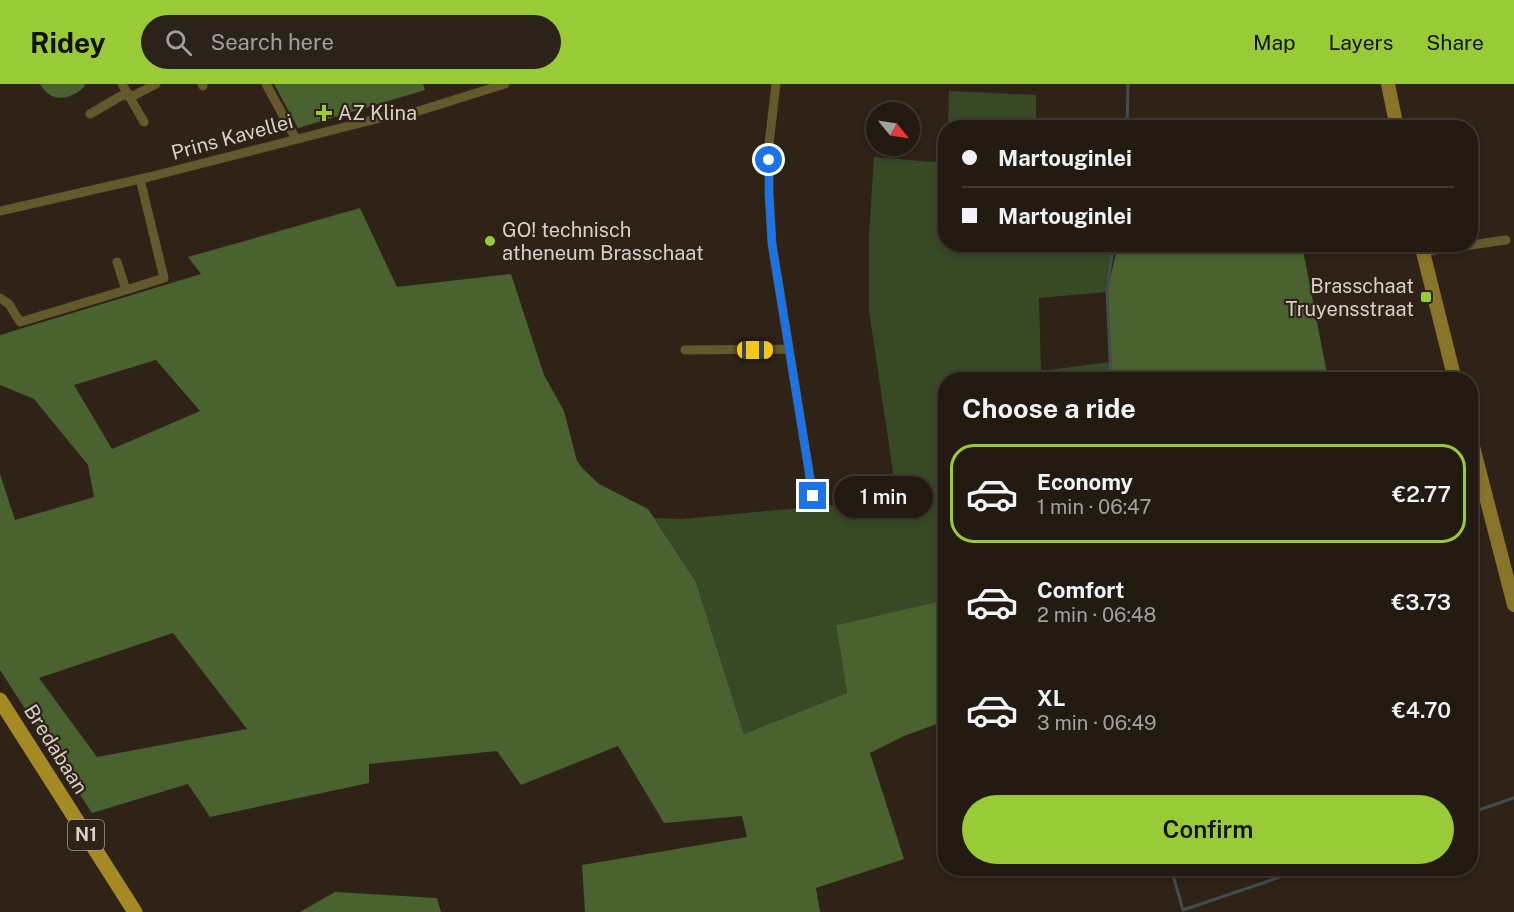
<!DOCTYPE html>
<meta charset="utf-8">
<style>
body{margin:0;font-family:"Public Sans",sans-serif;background:#2b231a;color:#f1f3f6;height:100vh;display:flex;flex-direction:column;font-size:22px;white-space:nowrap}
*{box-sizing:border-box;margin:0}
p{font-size:20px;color:#a3a19f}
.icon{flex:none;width:33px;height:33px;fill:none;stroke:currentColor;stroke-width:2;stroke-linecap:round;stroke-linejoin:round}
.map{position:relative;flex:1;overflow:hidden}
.side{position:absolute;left:938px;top:288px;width:540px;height:504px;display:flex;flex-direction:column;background:#231a11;border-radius:24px;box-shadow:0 3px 9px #0003,0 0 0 2px #403831}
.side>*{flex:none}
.hud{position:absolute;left:938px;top:36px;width:540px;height:132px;border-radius:24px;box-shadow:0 3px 9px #0003,0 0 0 2px #403831;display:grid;align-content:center;height:132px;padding:0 24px;background:#231a11}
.needle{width:39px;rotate:120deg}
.tools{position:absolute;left:866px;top:18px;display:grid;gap:12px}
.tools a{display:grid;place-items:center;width:54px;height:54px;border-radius:50%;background:#231a11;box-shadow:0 3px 9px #0003,0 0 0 2px #403831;font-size:30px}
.end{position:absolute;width:27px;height:27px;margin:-14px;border:8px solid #1a73e8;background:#fff;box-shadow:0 0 0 3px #fff}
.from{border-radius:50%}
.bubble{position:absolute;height:42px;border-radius:21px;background:#231a11;box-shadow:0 3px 9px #0003,0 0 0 2px #403831;font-size:20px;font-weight:600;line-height:42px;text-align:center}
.car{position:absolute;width:18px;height:36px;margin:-18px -9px;border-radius:8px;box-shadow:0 0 4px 2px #0007;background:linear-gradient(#f5c518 24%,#345 0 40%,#f5c518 0 76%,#345 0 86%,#f5c518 0)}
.hud b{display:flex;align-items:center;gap:21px;height:57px;font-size:22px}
.hud b+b{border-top:2px solid #403831}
.hud i{width:15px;height:15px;background:#f1f3f6}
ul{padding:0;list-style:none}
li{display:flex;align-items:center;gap:18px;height:99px;margin:0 12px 9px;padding:0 12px;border:3px solid transparent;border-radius:24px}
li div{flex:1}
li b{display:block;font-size:22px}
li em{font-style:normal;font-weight:600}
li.current{border-color:#99cb36}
li>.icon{width:54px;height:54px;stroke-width:1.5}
h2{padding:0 24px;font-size:27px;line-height:72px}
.primary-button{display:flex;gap:12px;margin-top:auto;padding:12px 24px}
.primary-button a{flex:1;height:69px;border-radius:36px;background:#99cb36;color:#111;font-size:24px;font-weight:600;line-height:69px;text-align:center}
header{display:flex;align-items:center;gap:36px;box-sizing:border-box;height:84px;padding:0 30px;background:#99cb36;color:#111}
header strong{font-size:28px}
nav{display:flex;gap:33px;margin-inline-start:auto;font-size:21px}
.search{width:420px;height:54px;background:#2b231a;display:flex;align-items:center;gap:15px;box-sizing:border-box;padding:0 21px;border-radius:33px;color:#a3a19f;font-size:22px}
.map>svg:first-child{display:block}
.green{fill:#384926}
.forest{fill:#4a622f;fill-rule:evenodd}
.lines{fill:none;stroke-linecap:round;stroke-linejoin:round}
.stream{stroke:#414d4e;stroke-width:3}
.street{stroke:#64592d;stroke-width:9}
.secondary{stroke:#88752a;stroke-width:14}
.primary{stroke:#a38a23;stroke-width:15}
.route{stroke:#1a73e8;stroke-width:8}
.poi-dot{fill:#99cb36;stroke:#2f2217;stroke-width:2}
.labels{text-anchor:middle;stroke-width:4.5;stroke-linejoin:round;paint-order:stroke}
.shield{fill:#2f2217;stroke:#a69c94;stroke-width:1.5}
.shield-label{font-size:18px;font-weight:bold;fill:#d9d0c9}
.poi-label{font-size:20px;fill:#d9d0c9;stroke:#2f2217;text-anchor:start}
.street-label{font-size:20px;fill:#d9d0c9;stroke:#2f2217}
</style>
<header>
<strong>Ridey</strong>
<div class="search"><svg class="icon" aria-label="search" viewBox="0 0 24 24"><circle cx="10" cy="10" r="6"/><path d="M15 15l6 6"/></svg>Search here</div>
<nav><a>Map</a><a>Layers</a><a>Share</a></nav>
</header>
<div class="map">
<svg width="1514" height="828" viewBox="0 0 1514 828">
<rect width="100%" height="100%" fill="#2f2217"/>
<!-- green -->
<path class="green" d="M 949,7 L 1036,11 L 1036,38 L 1126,43 L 948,43 Z
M 874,73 L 945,79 L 945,160 L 1116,161 L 1107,208 L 1039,214 L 1041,287 L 1110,278 L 1111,295 L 945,296 L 945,516 L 836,541 L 847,609 L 744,650 L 696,498 L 654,434 L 682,435 L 897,415 L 869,227 L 869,152 Z"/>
<!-- forest -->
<path class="forest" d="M 40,0 L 84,0 L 85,2 C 71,16 51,20 40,0 Z
M 274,0 L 423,0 L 425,6 L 298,44 Z
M 360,124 L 397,203 L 511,190 L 544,291 L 564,327 L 577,377 L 584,386 L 599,400 L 648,425 L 696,498 L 744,650 L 847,609 L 836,541 L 945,516 L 945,637 L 904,652 L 870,669 L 904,775 L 816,804 L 820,828 L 585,828 L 582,781 L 747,753 L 742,732 L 664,739 L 618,662 L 521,701 L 497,667 L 369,680 L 369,699 L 210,733 L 188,700 L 92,729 L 0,586 L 0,390 L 15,436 L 94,413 L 88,381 L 34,315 L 0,301 L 0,251 L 201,190 L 188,173 ZM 156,276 L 200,327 L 112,365 L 74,301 ZM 173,549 L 247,645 L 97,673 L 39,594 Z
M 1118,161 L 1302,161 L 1328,295 L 1111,295 L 1107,208 Z
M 335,808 L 437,814 L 441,828 L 300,828 Z"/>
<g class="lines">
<!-- stream -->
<path class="stream" d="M 1127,44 L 1128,0
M 1111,296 L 1107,208 L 1113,160
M 1470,729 L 1514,714
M 1171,784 L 1183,826 L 1307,784"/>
<!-- street -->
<path class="street" d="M 122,0 L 144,38
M 202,0 L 203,2
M 266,0 L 296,55
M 776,0 L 769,60 L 769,109 L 772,160 L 813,412
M 90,30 L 121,12 L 135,11 L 156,0
M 0,127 L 149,93 L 392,31 L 409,30 L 505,0
M 1422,168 L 1506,156
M 117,178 L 126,206 L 164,194 L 140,95
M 0,214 L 9,220 L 20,238 L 126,206
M 685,266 L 789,265"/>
<!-- secondary -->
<path class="secondary" d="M 1388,0 L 1397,44
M 1421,160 L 1455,296
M 1470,351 L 1514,521"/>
<!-- primary -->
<path class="primary" d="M 0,616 L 135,828"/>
</g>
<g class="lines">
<!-- route -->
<path class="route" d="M 769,76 L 769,109 L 772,160 L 813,412"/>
</g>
<!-- markers -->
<g class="poi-dot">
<path d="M321 20h6v6h6v6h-6v6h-6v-6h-6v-6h6z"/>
<circle cx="490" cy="157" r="6"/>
<rect x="1420" y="207" width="12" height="12" rx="3"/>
</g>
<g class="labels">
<!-- shield labels -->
<rect class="shield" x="68" y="736" width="36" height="30" rx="4.5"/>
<g class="shield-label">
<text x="86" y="757">N1</text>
</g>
<!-- poi labels -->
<g class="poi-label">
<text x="338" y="36">AZ Klina</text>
<text x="502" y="153">GO! technisch<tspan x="502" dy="23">atheneum Brasschaat</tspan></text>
<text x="1414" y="209" text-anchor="end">Brasschaat<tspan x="1414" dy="23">Truyensstraat</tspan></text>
</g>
<!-- street labels -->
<g class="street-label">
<text transform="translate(232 53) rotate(-15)" y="7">Prins Kavellei</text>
<text transform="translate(56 665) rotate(58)" y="7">Bredabaan</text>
</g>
</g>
</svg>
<div class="tools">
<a><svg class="needle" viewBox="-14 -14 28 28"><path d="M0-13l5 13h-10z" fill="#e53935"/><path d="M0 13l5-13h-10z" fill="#a3a19f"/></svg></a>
</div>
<i class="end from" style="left:769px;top:76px"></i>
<i class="end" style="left:813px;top:412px"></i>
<div class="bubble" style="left:834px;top:392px;width:99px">1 min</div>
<i class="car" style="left:755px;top:266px;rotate:90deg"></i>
<div class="hud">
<b><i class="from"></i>Martouginlei</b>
<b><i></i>Martouginlei</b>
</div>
<section class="side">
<h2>Choose a ride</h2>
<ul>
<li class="current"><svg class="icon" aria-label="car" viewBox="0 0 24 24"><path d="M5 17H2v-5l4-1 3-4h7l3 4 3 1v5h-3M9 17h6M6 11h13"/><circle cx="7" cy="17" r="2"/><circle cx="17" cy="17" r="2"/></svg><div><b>Economy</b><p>1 min · 06:47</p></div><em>€2.77</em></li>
<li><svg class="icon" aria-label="car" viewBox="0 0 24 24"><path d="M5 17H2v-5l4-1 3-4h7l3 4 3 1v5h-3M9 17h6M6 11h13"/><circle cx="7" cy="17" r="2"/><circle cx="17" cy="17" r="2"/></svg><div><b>Comfort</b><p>2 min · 06:48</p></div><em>€3.73</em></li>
<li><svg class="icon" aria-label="car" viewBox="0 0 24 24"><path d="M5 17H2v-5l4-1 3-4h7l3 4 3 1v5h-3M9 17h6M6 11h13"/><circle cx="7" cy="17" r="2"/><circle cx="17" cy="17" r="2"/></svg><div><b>XL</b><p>3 min · 06:49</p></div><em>€4.70</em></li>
</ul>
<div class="primary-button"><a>Confirm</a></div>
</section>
</div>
